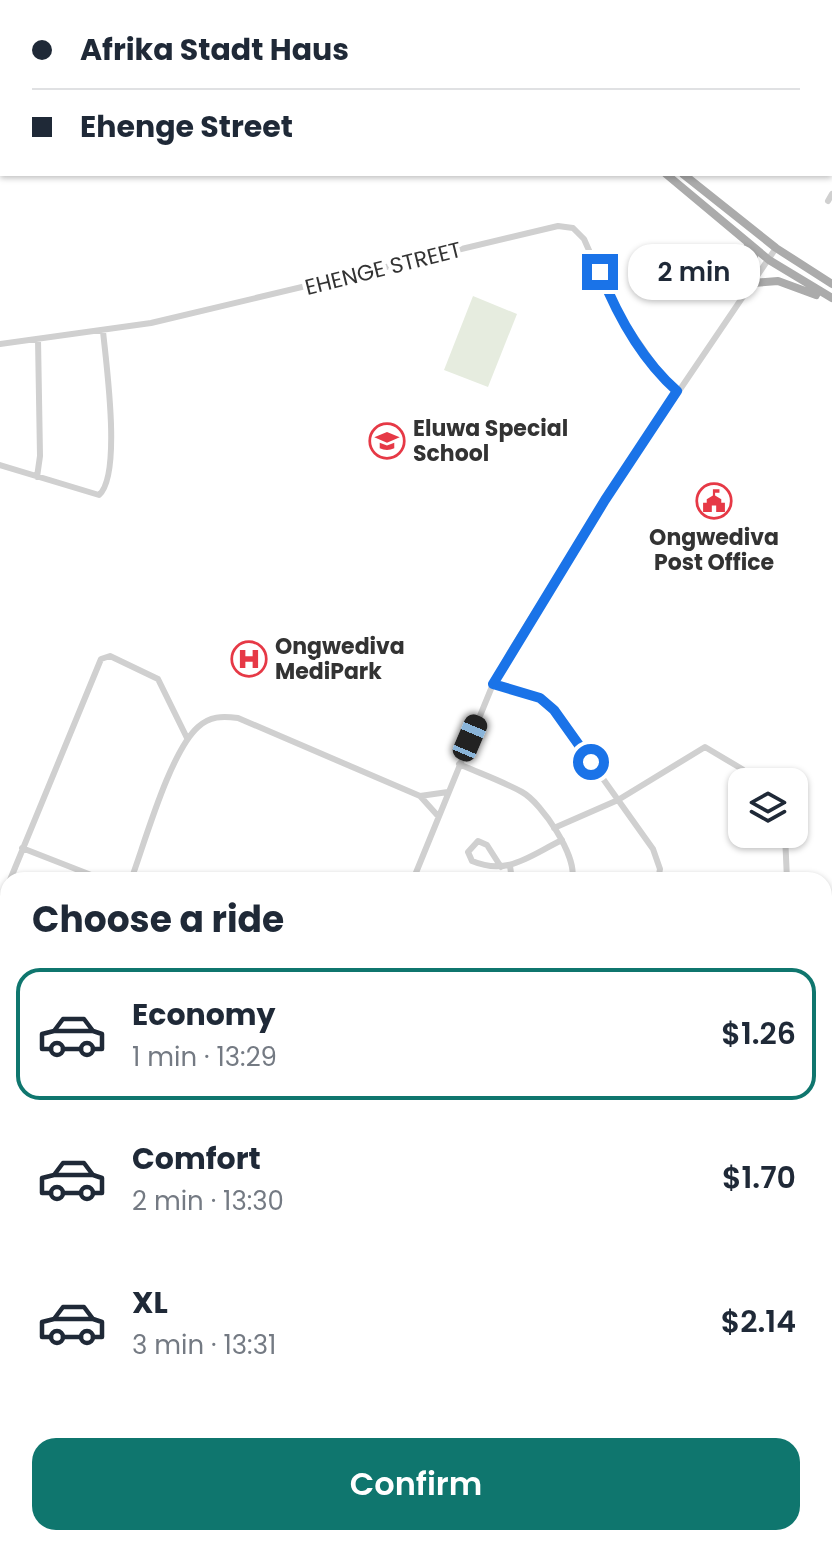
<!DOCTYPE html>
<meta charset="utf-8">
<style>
body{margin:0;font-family:Poppins,sans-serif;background:#f6f6f7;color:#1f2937;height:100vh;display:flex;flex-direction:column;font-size:30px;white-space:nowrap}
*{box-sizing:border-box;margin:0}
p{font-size:26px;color:#747a83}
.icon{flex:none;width:44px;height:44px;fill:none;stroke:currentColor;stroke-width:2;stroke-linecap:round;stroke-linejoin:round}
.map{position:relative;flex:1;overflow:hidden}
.details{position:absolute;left:0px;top:872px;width:832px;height:674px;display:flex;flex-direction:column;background:#fff;border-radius:24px 24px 0 0;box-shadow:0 2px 6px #0004}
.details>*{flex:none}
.top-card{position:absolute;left:0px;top:0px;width:832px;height:176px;box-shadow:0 2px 6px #0004;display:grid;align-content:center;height:176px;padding:0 32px;background:#fff}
.controls{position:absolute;left:728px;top:768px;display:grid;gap:16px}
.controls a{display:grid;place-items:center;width:80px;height:80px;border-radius:16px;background:#fff;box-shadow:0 2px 6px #0004;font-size:40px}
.end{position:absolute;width:36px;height:36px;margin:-18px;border:10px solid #1a73e8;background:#fff;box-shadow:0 0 0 4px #fff}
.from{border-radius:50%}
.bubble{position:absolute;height:56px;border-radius:24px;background:#fff;box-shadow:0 2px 6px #0004;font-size:26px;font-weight:600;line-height:56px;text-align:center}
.car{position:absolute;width:24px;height:48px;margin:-24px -12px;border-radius:10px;box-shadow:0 0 6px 2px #0007;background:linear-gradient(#222 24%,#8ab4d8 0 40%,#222 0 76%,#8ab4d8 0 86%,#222 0)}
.top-card b{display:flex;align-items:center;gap:28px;height:76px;font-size:30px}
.top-card b+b{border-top:2px solid #e0e1e3}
.top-card i{width:20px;height:20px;background:#1f2937}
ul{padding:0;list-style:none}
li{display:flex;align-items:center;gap:24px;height:132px;margin:0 16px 12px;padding:0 16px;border:4px solid transparent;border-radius:24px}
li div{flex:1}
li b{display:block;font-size:30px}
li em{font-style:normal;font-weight:600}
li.selected{border-color:#0f766e}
li>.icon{width:72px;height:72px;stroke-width:1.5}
h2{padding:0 32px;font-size:36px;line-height:96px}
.primary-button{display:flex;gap:16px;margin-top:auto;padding:16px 32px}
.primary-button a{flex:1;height:92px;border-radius:24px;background:#0f766e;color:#fff;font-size:32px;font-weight:600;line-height:92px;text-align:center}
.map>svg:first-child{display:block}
.garden{fill:#e6ecdf}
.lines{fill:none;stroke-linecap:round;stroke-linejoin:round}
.minor{stroke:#d0d0d0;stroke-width:6}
.major{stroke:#ababab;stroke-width:8}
.route{stroke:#1a73e8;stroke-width:10}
.labels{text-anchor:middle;stroke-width:8;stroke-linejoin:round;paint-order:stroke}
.street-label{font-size:22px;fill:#333;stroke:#fff}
.poi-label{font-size:22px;font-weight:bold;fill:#333;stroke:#fff;text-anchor:start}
</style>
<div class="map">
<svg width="832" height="1545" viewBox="0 0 832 1545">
<rect width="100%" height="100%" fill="#fff"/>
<!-- garden -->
<path class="garden" d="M 473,296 L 517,314 L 488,387 L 444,370 Z"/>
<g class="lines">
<!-- minor -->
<path class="minor" d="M 41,0 L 43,2
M 672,0 L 672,2
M 726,0 L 727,2
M 806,0 L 807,2
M 245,2 L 247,0
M 830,151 L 832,164
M 828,201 L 832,194
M 0,344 L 151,323 L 558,226 L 573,228 L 584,239 L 614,307 L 664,379 L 677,391
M 0,465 L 99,495 C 122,475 106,363 103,331
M 37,477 L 40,456 L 38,339
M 493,684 L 540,698 L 554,710 L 653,849 L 660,869 L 658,880
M 459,764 C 479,773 502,781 522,792 C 542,803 578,857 572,880
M 420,796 L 448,792
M 554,828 L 618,800 L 705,747 L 742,769 L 756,782
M 785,834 L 787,880
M 22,848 L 104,880
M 510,866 L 512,880
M 501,867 L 487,845 L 478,841 L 468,852 L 472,861 C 508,876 529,856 562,840
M 10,880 L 101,659 L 110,656 L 158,679 L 187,738
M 131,880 C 145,842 170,752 198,727 C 210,716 222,716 238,718 L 420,796 L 438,816
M 413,880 L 493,684 L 510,652 L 605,500 L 776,248
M 0,905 L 8,884
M 0,1018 L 8,1022
M 0,1085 L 8,1085
M 824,1123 L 832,1127
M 0,1156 L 8,1137
M 824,1178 L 832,1181
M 0,1263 L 8,1262
M 824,1263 L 832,1263
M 824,1329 L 832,1329
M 0,1380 L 8,1379
M 824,1397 L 832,1396
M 824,1454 L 832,1453
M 824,1502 L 832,1501
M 0,1536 L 21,1540 L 45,1538
M 277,1538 L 277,1545
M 334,1538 L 334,1545
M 580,1538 L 581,1545
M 776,1538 L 778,1545
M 729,1545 L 746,1543"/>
<!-- major -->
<path class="major" d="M 522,0 L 524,2
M 536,0 L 537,2
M 666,174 L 769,260 L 832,298
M 683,174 L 776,248 L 832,284
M 748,245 L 754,255 L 753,283 L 778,281 L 816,295"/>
</g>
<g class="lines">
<!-- route -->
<path class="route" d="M 591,762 L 554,710 L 540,698 L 493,684 L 605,500 L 677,391 C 642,360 617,315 600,272"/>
</g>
<!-- icons -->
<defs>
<symbol id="school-ring" viewBox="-11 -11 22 22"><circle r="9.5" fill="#fff" stroke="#e63946" stroke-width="1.5"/><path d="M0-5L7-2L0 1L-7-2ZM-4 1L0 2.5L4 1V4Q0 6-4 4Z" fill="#e63946"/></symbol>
<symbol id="civic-ring" viewBox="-11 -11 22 22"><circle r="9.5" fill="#fff" stroke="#e63946" stroke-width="1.5"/><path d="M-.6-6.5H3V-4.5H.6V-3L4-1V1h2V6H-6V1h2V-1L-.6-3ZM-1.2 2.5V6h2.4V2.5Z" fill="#e63946"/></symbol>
<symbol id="hospital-ring" viewBox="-11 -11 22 22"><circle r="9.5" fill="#fff" stroke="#e63946" stroke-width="1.5"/><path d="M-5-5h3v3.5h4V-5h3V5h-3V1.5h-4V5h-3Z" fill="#e63946"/></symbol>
</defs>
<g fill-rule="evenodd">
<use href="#school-ring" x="367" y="421" width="40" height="40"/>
<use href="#civic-ring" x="694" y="481" width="40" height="40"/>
<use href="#hospital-ring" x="229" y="639" width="40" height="40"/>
</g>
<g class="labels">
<!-- street labels -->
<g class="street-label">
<text transform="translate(383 268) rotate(-14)" y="8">EHENGE STREET</text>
</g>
<!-- poi labels -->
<g class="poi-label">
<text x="413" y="436">Eluwa Special<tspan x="413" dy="25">School</tspan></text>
<text x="714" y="545" text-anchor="middle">Ongwediva<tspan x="714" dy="25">Post Office</tspan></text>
<text x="275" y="654">Ongwediva<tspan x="275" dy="25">MediPark</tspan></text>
</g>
</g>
</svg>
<div class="controls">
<a><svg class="icon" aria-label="layers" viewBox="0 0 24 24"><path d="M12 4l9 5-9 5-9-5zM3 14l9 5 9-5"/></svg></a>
</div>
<i class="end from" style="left:591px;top:762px"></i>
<i class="end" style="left:600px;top:272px"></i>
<div class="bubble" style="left:628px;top:244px;width:132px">2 min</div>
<i class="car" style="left:470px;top:738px;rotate:23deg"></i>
<div class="top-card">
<b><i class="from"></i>Afrika Stadt Haus</b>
<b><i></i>Ehenge Street</b>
</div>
<section class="details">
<h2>Choose a ride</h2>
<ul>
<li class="selected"><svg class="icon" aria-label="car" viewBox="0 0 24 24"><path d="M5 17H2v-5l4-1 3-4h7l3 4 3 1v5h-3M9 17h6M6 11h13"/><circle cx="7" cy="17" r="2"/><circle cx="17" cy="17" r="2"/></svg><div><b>Economy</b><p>1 min · 13:29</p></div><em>$1.26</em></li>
<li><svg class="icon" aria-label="car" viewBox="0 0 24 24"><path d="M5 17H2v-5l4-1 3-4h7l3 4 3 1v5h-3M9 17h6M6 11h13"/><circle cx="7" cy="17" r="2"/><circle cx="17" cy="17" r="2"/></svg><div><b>Comfort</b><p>2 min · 13:30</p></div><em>$1.70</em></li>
<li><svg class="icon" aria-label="car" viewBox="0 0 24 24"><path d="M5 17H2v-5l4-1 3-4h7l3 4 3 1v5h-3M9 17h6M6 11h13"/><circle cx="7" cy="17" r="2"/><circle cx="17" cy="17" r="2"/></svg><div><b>XL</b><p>3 min · 13:31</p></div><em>$2.14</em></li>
</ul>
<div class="primary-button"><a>Confirm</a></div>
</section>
</div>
